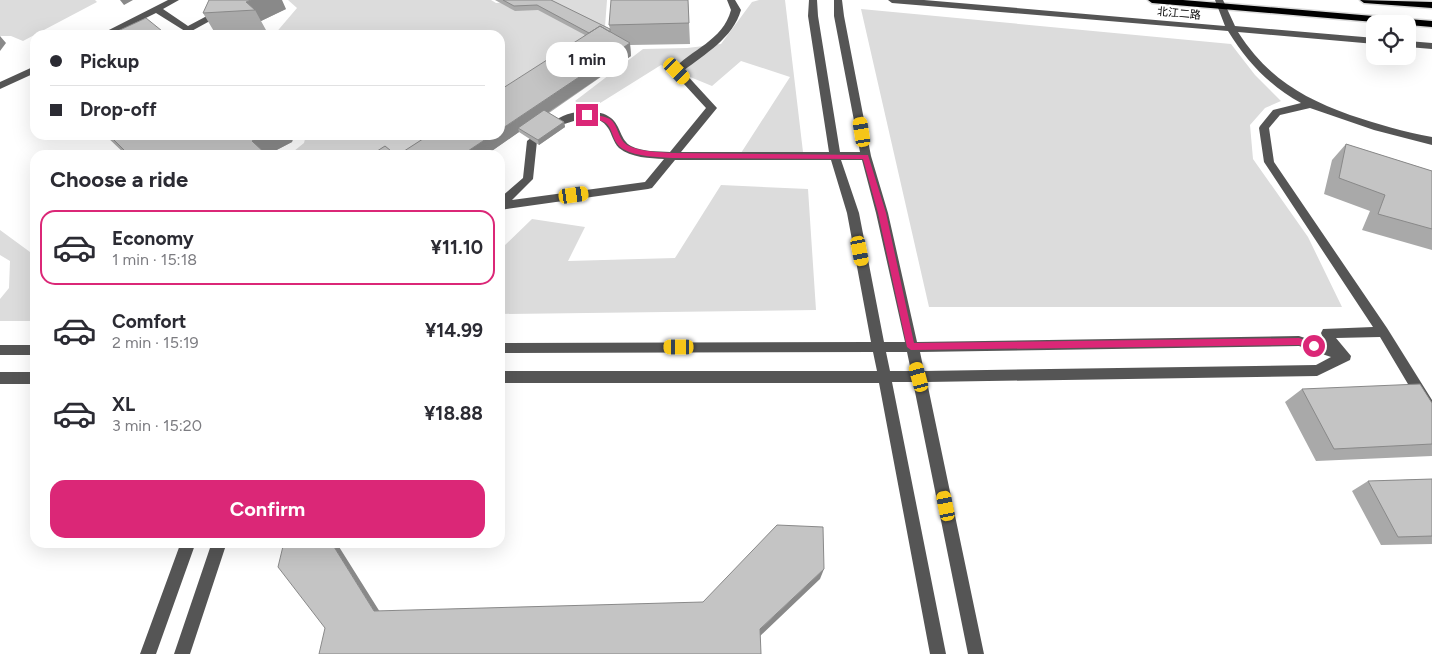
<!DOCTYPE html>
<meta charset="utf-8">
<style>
body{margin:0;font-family:Figtree,"Noto Sans SC",sans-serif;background:#f7f7f7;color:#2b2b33;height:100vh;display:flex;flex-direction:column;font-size:19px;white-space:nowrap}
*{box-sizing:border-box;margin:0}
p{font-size:16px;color:#7c7c81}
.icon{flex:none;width:28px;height:28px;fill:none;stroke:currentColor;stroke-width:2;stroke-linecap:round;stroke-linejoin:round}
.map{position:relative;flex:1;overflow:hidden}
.side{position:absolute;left:30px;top:150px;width:475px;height:398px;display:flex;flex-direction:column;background:#fff;border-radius:15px;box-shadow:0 5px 20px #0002}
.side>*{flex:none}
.guide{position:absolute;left:30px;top:30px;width:475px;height:110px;border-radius:15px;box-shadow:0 5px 20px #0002;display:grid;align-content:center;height:110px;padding:0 20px;background:#fff}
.controls{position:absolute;left:1366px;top:15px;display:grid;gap:10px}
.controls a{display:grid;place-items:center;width:50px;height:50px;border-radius:10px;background:#fff;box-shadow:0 5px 20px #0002;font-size:25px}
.end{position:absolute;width:22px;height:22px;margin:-11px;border:6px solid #db2777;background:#fff;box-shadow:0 0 0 2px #fff}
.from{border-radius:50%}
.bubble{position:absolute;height:35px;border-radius:15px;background:#fff;box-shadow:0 5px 20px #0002;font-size:16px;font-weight:700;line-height:35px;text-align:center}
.car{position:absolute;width:15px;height:30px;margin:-15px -8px;border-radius:6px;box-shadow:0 0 4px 1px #0007;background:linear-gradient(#f5c518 24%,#345 0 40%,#f5c518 0 76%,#345 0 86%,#f5c518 0)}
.guide b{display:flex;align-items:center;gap:18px;height:48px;font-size:19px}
.guide b+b{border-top:1px solid #e1e1e2}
.guide i{width:12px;height:12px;background:#2b2b33}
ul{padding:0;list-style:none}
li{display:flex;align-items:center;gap:15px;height:75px;margin:0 10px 8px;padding:0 10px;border:2px solid transparent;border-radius:15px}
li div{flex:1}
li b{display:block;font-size:19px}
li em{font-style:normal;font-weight:700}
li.current{border-color:#db2777}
li>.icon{width:45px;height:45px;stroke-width:1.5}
h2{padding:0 20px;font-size:22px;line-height:60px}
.primary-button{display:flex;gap:10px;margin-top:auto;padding:10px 20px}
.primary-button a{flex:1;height:58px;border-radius:15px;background:#db2777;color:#fff;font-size:20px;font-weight:700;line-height:58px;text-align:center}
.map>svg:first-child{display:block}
.green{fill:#dcdcdc}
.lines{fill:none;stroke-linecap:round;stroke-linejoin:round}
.major-casing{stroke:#dbdbdb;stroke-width:3}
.minor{fill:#555;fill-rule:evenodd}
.major{fill:#000;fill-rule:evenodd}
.wall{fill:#a9a9a9}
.shaded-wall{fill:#898989}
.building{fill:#c4c4c4;stroke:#898989}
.route{fill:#db2777}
.labels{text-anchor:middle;stroke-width:4.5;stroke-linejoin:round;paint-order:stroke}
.far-street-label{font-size:11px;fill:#000;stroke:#fff}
</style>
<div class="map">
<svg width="1432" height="654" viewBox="0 0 1432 654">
<rect width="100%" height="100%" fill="#fff"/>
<!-- green -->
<path class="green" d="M 0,0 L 95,0 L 97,2 L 23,41 L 11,36 L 0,36 Z
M 288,0 L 491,0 L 496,3 L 535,0 L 607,0 L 605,27 L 500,100 L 500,35 L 270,35 L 274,35 L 297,8 Z
M 759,0 L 785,0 L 803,152 L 741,153 L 790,77 L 741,61 L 712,86 L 661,65 L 589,110 L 575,101 L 643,49 L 687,48 L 721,44 L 752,2 Z
M 861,9 L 1231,44 L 1255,75 L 1281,101 L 1265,108 L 1250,125 L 1253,159 L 1308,237 L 1342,307 L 929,307 Z
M 306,135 L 444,135 L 413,155 L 289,155 L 304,143 Z
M 721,185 L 808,189 L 816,310 L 500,314 L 500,246 L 504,246 L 532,219 L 585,227 L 568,261 L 675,258 Z
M 0,230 L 30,252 L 35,251 L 35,321 L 0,321 L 0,299 L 9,288 L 10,261 L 0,255 Z"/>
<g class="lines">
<defs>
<path id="major" d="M 1148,0 L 1183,0 L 1432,21 L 1432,27 L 1152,3 Z
M 1360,0 L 1432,2 L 1432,8 L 1364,3 Z"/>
</defs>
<!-- major casing -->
<use href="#major" class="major-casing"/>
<!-- minor -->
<path class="minor" d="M 168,0 L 179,0 L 163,9 L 188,26 L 237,0 L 248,0 L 188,33 L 156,13 L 111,35 L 99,35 Z
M 727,0 L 735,0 L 741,10 C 733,38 705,54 683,71 L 717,108 L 681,152 L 829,152 L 808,16 L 809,0 L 817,0 L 818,16 L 840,152 L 860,152 L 834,16 L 834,0 L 842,0 L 844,16 L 871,156 L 888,213 L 917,342 L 1299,336 L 1326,345 L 1321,333 L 1323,329 L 1373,327 L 1264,162 L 1259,128 L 1260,126 L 1273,110 L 1301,103 C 1270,86 1247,62 1228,31 L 892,3 L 888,0 L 924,0 L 1225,26 L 1215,0 L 1223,0 L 1235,26 L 1375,38 L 1375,44 L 1238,32 C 1267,77 1301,97 1350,115 C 1377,124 1404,132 1432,137 L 1432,145 L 1374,130 L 1310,108 L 1280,115 L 1269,128 L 1274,162 L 1387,328 L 1432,400 L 1432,418 L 1427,416 L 1380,337 L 1336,338 L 1351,356 L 1350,360 L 1317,376 L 927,382 L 984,654 L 968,654 L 913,382 L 892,382 L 946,654 L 930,654 L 879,383 L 500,383 L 500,371 L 877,371 L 873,352 L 500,353 L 500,343 L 871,342 L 847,213 L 831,160 L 675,160 L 652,188 L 648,189 L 500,210 L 500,198 L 523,178 L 527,141 L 532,137 L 537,141 L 533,179 L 512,200 L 645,182 L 664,159 C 650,158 631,158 619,148 C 613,142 612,134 608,128 C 596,110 573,122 558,126 L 553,123 C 564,110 598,107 611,118 C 621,126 620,140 631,146 C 643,152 657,151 670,152 L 706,108 L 672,71 C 691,49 723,41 731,10 ZM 841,160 L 862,160 L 876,213 L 905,342 L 884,342 L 859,213 ZM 1299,346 L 1331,357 L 1316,365 L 924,371 L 920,352 ZM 886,352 L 907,352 L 911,371 L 890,371 Z
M 1408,41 L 1432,43 L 1432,49 L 1408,47 Z
M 35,66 L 35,73 L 0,89 L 0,82 Z
M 97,150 L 103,155 L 92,155 L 93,151 Z
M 0,345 L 35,345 L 35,355 L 0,355 Z
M 0,372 L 35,372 L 35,384 L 0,384 Z
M 181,542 L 196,542 L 156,654 L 140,654 Z
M 212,542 L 227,542 L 190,654 L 174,654 Z"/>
<!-- major -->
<use href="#major" class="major"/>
</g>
<!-- wall -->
<path class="wall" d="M 209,0 L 286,9 L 261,21 L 266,30 L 215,33 L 203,13 Z
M 495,0 L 551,0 L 610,29 L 609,25 L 688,0 L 690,44 L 630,45 L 631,56 L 549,113 L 564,122 L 565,127 L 539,145 L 519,132 L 486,155 L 585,35 L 538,10 L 515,11 Z
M 105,135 L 294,135 L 292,142 L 267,155 L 126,155 Z
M 1346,144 L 1432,171 L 1432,250 L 1362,230 L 1370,211 L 1324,194 L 1332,160 Z
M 1302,389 L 1432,403 L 1432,456 L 1316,461 L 1285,402 Z
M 1432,479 L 1432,544 L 1381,545 L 1352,491 L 1368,481 Z"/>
<!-- shaded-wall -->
<path class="shaded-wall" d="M 120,0 L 133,0 L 124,5 Z
M 251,0 L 282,0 L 286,9 L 261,21 L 255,10 L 246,2 Z
M 0,36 L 6,43 L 0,51 Z
M 630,43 L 631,56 L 522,130 L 518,128 L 519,132 L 486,155 L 462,155 L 492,135 L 500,135 L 500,130 Z
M 564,122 L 565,127 L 539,145 L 538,140 Z
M 264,135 L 294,135 L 292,142 L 267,155 L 252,141 Z
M 331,542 L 336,542 L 385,620 L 374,611 Z
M 824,569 L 820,579 L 758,638 L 760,629 Z"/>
<!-- building -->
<path class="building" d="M 209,0 L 251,0 L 246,2 L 255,10 L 203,13 Z
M 503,0 L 551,0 L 610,29 L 610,32 L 600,26 L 589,33 L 537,5 L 514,6 Z
M 611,0 L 688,0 L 689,23 L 609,25 Z
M 146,18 L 167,35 L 109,35 Z
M 600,26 L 630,43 L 500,130 L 500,90 Z
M 544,110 L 564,122 L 538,140 L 518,128 Z
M 109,135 L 264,135 L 252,141 L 267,155 L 129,155 Z
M 429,135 L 492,135 L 462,155 L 398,155 Z
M 1346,144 L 1432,171 L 1432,229 L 1378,214 L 1385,195 L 1339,178 Z
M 385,146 L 396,155 L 371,155 Z
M 1420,384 L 1432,403 L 1432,444 L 1334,449 L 1302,389 Z
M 1432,479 L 1432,536 L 1398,537 L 1368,481 Z
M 777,525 L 823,527 L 824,569 L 760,629 L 761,654 L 319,654 L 325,628 L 278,567 L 284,542 L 331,542 L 374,611 L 703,602 Z"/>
<!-- route -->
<path class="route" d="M 587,113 C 594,115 604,116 610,119 C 619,126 617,138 627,145 C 639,152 659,152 673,153 L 868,155 L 886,213 L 914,343 L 1299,338 L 1317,344 L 1318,346 L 1314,350 L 1299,345 L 911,350 L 907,347 L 878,213 L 863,159 L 673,158 C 658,157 637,157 623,149 C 611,142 614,127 604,122 C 598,119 590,118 585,117 L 584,115 Z"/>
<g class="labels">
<!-- far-street labels -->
<g class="far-street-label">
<text transform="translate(1179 13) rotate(5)" y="4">北江二路</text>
</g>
</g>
</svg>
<div class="controls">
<a><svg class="icon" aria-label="locate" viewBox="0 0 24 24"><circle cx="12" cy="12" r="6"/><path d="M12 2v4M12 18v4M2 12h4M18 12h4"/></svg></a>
</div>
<i class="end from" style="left:1314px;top:346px"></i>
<i class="end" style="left:587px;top:115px"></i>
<div class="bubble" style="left:546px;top:42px;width:82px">1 min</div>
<i class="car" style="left:677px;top:71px;rotate:136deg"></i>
<i class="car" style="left:862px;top:132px;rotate:351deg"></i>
<i class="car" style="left:574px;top:195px;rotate:82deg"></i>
<i class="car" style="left:860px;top:251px;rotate:169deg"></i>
<i class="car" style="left:679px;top:347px;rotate:270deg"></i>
<i class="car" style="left:919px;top:377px;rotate:345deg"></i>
<i class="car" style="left:946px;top:506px;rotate:349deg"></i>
<div class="guide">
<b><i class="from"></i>Pickup</b>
<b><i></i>Drop-off</b>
</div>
<section class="side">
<h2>Choose a ride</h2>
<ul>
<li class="current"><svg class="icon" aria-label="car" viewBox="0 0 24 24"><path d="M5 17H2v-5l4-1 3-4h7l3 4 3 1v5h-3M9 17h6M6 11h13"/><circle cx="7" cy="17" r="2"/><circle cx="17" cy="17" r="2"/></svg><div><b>Economy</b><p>1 min · 15:18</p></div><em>¥11.10</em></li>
<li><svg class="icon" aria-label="car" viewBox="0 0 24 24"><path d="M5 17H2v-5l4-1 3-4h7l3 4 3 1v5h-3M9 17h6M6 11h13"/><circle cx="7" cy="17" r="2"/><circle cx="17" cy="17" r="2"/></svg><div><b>Comfort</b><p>2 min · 15:19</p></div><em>¥14.99</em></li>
<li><svg class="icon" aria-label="car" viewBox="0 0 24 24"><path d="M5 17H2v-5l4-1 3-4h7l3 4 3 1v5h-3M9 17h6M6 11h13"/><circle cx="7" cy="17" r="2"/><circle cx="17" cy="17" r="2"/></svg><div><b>XL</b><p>3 min · 15:20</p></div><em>¥18.88</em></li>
</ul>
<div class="primary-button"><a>Confirm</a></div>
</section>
</div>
